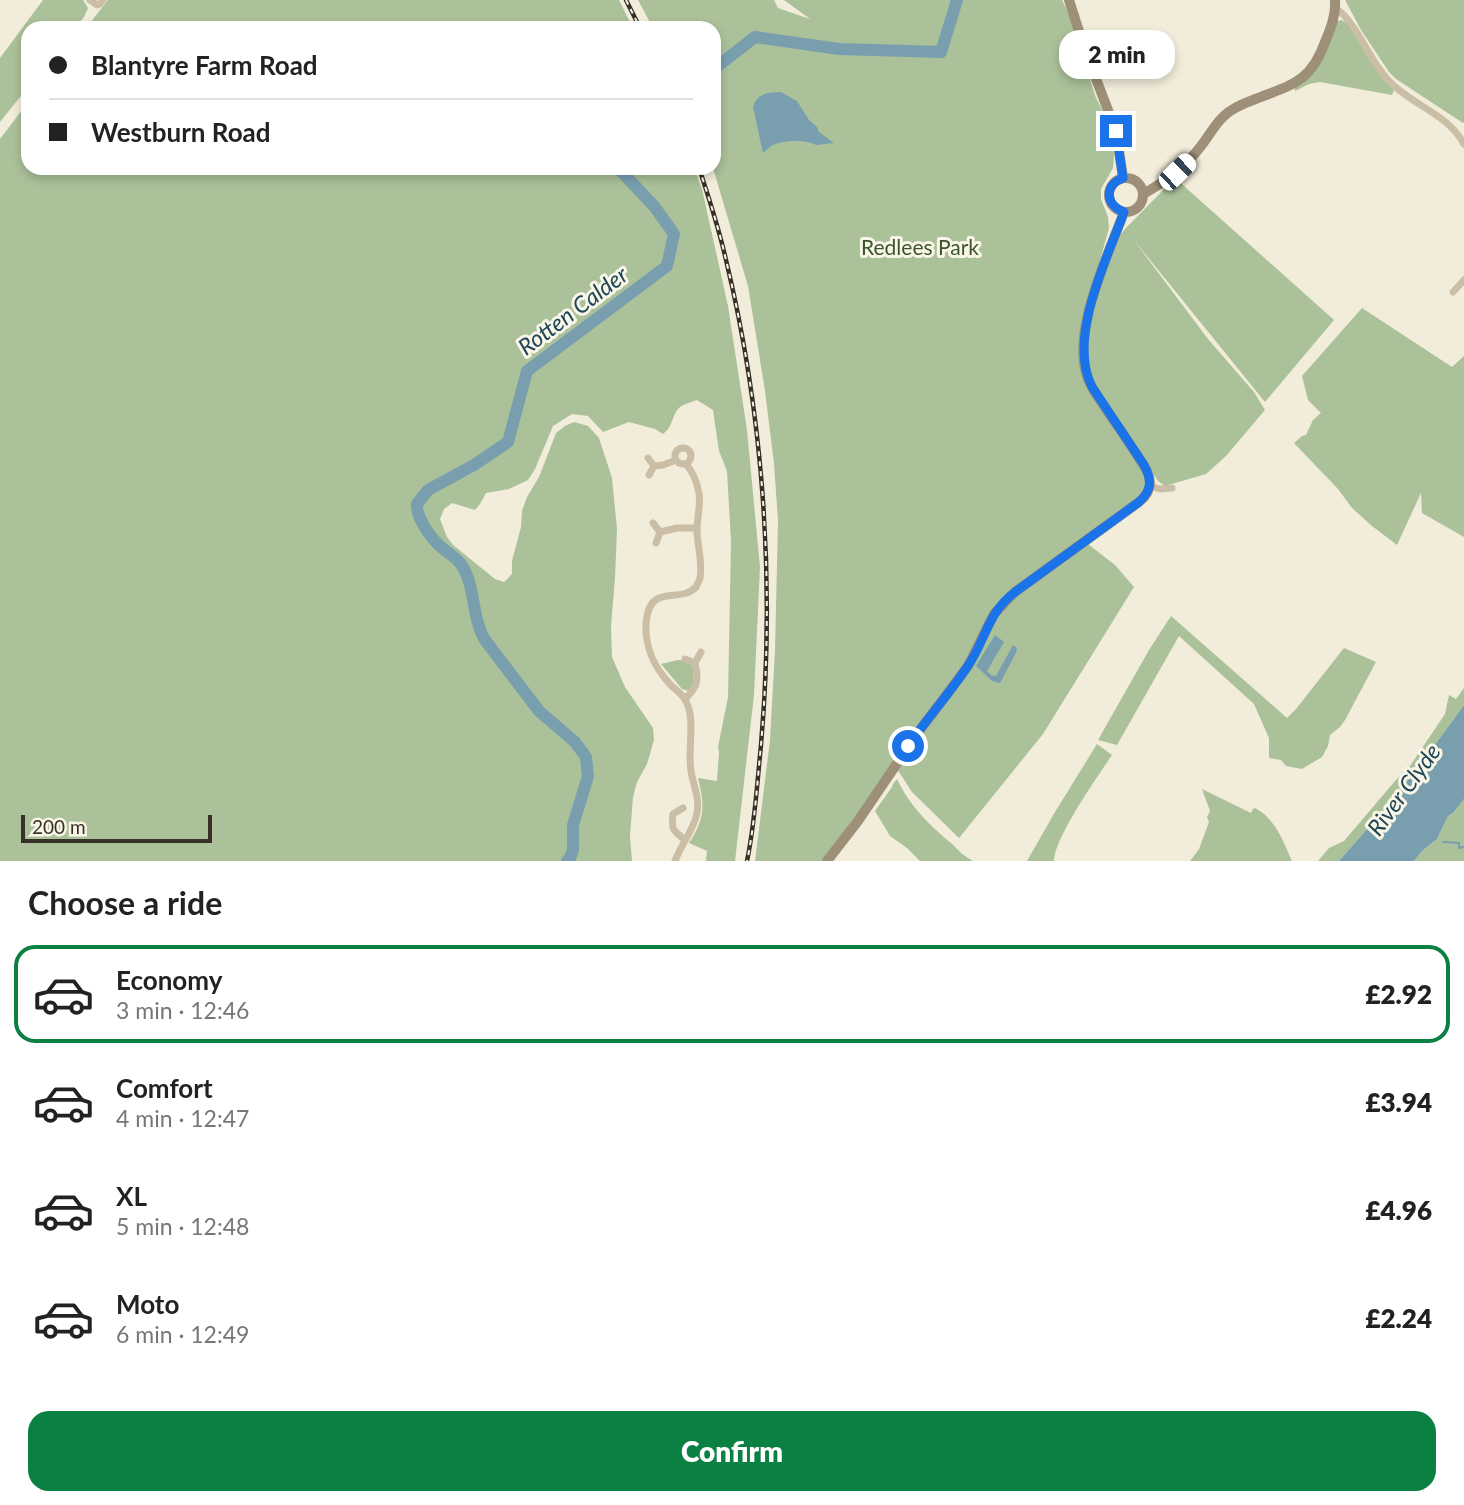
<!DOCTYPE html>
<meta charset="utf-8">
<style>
body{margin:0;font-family:Lato,sans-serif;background:#f6f6f6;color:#222;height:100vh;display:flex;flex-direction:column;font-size:26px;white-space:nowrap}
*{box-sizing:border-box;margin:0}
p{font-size:23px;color:#767676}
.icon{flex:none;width:38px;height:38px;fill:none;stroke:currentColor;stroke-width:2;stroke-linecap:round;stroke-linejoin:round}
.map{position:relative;height:861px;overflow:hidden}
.sheet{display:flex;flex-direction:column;background:#fff;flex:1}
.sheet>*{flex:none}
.top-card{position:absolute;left:21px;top:21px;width:700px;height:154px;border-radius:21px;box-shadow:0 4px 10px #0003;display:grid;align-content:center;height:154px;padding:0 28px;background:#fff}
.scale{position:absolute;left:21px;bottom:18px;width:191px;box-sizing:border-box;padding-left:7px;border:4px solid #363027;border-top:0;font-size:19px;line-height:24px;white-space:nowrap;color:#363027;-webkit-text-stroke:5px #f9f6e7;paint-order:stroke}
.end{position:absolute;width:32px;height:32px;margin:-16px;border:9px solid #1a73e8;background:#fff;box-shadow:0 0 0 4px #fff}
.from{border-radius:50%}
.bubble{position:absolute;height:49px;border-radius:21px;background:#fff;box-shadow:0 4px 10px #0003;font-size:23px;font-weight:800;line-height:49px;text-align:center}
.car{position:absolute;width:21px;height:42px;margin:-21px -10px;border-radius:9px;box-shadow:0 0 5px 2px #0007;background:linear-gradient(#fff 24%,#345 0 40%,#fff 0 76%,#345 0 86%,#fff 0)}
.top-card b{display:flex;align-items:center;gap:24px;height:66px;font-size:26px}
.top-card b+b{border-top:2px solid #e0e0e0}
.top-card i{width:18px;height:18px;background:#222}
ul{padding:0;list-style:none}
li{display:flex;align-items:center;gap:21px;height:98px;margin:0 14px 10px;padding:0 14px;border:4px solid transparent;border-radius:21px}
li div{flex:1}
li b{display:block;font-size:26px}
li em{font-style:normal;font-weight:800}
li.selected{border-color:#0b8043}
li>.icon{width:63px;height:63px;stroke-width:1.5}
h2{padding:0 28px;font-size:32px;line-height:84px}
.action{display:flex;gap:14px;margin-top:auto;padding:14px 28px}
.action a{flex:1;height:80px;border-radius:21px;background:#0b8043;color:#fff;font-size:28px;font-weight:800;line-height:80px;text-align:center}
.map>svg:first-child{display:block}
.green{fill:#aac19a}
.water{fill:#799faf}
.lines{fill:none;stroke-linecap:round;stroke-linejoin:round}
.stream{stroke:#799faf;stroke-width:2}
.river{stroke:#799faf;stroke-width:12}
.street{stroke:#cabfa6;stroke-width:7}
.secondary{stroke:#9d8f78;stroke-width:10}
.rail-casing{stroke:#363027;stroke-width:4.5}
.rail{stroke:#f9f6e7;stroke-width:2;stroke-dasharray:5;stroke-linecap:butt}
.route{stroke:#1a73e8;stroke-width:9}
.labels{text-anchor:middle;stroke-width:6;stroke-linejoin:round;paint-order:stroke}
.park-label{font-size:21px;fill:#3b542b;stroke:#f9f6e7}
.water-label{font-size:23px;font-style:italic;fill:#1d4558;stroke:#f9f6e7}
</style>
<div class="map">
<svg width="1464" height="861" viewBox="0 0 1464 861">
<rect width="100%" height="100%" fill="#f2edda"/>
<!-- green -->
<path class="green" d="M 43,0 L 83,0 L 88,8 L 84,17 L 75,28 L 28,28 L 28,87 L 0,122 L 0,58 Z
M 108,0 L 619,0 L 633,28 L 86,28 Z
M 638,0 L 774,0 L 778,8 L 810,19 L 784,0 L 1062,0 L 1069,14 L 1096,98 L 1102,109 L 1111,137 L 1114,155 L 1113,168 L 1101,189 L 1101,199 L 1108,217 L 1109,228 L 1092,289 L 1080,363 L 1082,376 L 1095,400 L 1144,474 C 1146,482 1146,488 1141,495 L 1013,589 L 963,666 L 873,795 L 822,861 L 755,861 L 770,740 L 775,650 L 778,521 L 774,464 L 765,391 L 748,286 L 713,168 L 714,168 L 714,28 L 653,28 Z
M 1345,0 L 1464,0 L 1464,122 L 1463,123 L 1396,79 L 1389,72 L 1361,30 Z
M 1341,20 L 1346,22 L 1394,90 L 1392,95 L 1320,82 L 1309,84 L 1295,91 L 1294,87 L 1336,22 Z
M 28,102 L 28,168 L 694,168 L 702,189 L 728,306 L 747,430 L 760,567 L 754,695 L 735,861 L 706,861 L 707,851 L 689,843 C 705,818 705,806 698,778 L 717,781 L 719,752 L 718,747 L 728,697 L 731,541 L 727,471 L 719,451 L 713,410 L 697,400 C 692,402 684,404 680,407 C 671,415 674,426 663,434 L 655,429 L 629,422 L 603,432 L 588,416 L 572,414 L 553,426 L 535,469 L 528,480 L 509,489 L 486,493 L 480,504 L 475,510 L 452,503 L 444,509 L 440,519 L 447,537 L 453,545 L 495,579 L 504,582 L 512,574 L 512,561 L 521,527 L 522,511 L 527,497 L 539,477 L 556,433 L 565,426 L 574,422 L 588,426 L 599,438 L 612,478 L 617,529 L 615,578 L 611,626 L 612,657 L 625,687 L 653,728 L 654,740 L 647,764 L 637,782 L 633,797 L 630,836 L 632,861 L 0,861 L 0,139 Z
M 1175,178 L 1334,320 L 1265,402 L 1133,239 L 1208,339 L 1254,392 L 1265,410 L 1226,456 L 1206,474 L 1165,486 L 1158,481 L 1098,390 C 1071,343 1103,280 1121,234 L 1125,229 Z
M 1362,308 L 1452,367 L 1464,356 L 1464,537 L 1422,513 L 1421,493 L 1397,545 L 1372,526 L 1352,508 L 1338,489 L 1294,443 L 1302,436 L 1306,435 L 1313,420 L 1321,413 L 1308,400 L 1302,376 Z
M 1088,544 L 1115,565 L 1134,587 L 1043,734 L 959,838 L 912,792 L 897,769 L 993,622 L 1012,598 Z
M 1171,616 L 1287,718 L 1296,709 L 1344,648 L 1376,662 L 1345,720 L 1340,727 L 1330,735 L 1328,746 L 1322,757 L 1302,769 L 1286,766 L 1281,760 L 1269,758 L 1269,738 L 1254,704 L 1179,636 L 1117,745 L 1098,740 L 1149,650 Z
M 678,660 L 686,661 L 693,666 L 694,683 L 689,691 L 682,689 L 661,664 Z
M 1464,688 L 1464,705 L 1418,768 L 1382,812 L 1339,861 L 1318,861 L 1329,848 L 1344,841 L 1395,781 L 1410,766 L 1445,714 L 1449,695 L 1456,699 Z
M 1097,744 L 1112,755 C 1098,776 1054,838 1054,861 L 1027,861 L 1055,812 Z
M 897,779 C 909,805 929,825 951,843 C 958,850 965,857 973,861 L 920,861 L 907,848 L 890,836 L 875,811 L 892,787 L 893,784 Z
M 1202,789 L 1251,813 L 1253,809 L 1255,808 C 1275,818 1283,841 1292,861 L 1190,861 L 1199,849 L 1209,822 L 1207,817 L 1210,811 Z
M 1464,799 L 1464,861 L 1414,861 L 1422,851 L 1437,839 L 1448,816 L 1453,813 Z"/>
<!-- water -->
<path class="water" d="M 781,92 L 797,101 L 809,120 L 817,127 L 819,132 L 834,143 L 816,145 C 806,139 781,140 771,146 C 768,148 766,151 763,153 L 753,107 C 758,92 768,93 781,92 Z
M 995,635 L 1004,642 L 987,671 L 991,675 L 996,676 L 1013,645 L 1017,648 L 1016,653 L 1000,683 L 992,681 L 976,666 Z
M 1464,705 L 1464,799 L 1453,813 L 1448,816 L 1437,839 L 1422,851 L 1414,861 L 1339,861 L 1382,812 L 1418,768 Z"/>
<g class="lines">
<!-- stream -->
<path class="stream" d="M 1443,842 L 1459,843 L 1459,848 L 1464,847"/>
<!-- river -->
<path class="river" d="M 714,69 L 755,37 L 839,49 L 941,52 L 957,0
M 567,861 L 570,858 L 573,850 L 573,825 L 588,776 L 586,757 L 575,742 L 539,711 L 485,640 C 471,617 476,584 460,563 C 455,556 446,552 440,546 C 430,537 416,517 417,504 L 428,490 L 474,465 L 508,442 L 527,371 L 667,266 L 674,234 L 654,206 L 618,168"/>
<!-- street -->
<path class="street" d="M 90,0 L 97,5 L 100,4 L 103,0
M 1336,8 C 1360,27 1368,60 1390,82 C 1412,105 1448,114 1464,144
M 1453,292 L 1464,280
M675 456a8 8 0 1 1 16 0a8 8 0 1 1-16 0Z
M 648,458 L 654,466 L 663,465 L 676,460
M 649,475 L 654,466
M 1150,486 L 1160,489 L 1172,488
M 653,523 L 660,532 L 656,543
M 660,532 L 677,528 L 697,528
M 685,659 L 695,663 L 701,652
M 685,699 C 698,686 699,680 695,663
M 683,808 L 673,814 C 671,830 673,830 684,839
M 675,861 C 681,844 694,830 697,813 C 700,798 693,785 691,771 C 687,749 697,716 684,698 C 680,692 673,688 669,683 C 654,667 645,646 646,624 C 649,581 679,605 696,587 C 697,585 699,581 700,578 C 703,562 697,546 697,530 C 697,518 701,505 699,493 C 697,482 693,472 686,464"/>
<!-- secondary -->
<path class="secondary" d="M 1069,0 L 1085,50 L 1116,131 L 1123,178
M1109 195a17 17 0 1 1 34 0a17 17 0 1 1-34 0Z
M 1143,194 C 1165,182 1186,166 1201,146 C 1209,136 1215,124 1224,116 C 1232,108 1242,104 1253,100 C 1290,85 1310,84 1325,42 C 1331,28 1336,15 1335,0
M 827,861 L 858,821 L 917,734 L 968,666 L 994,614 L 1015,592 L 1139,502 C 1150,493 1153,484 1147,471 C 1135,451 1121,431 1108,412 C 1101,401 1093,391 1088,379 C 1070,333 1108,256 1124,212"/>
<defs>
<path id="rail" d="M 626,0 L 640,28
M 699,168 C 709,198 719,229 726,260 C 764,417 775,584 761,745 C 757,784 755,823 747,861"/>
</defs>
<!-- rail casing -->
<use href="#rail" class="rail-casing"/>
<!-- rail -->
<use href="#rail" class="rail"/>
</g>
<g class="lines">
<!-- route -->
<path class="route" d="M 908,746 C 928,717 952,691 971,661 C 987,635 988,613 1015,592 L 1139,502 C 1152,490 1152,480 1144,465 L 1092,387 C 1067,338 1107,259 1124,212 C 1105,205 1104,185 1123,178 L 1116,131"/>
</g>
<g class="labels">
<!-- park labels -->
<g class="park-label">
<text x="920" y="255">Redlees Park</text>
</g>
<!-- water labels -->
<g class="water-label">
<text transform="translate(573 311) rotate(-37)" y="8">Rotten Calder</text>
<text transform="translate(1404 790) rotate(-54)" y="8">River Clyde</text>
</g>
</g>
</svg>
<div class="scale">200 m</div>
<i class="end from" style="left:908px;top:746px"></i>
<i class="end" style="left:1116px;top:131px"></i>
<div class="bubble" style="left:1059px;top:30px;width:116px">2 min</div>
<i class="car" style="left:1177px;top:172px;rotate:46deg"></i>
<div class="top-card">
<b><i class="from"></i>Blantyre Farm Road</b>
<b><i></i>Westburn Road</b>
</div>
</div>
<section class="sheet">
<h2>Choose a ride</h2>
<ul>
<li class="selected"><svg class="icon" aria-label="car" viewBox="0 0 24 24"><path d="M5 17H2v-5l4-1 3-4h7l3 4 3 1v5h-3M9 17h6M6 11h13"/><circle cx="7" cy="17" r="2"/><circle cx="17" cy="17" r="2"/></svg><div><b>Economy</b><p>3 min · 12:46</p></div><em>£2.92</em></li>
<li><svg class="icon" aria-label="car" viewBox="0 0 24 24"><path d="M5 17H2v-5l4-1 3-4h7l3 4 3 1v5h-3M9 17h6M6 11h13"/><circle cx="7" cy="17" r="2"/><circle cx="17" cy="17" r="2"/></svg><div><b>Comfort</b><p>4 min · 12:47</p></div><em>£3.94</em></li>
<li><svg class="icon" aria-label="car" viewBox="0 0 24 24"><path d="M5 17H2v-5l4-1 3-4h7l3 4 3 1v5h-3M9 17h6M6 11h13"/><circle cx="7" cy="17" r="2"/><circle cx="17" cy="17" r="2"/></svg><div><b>XL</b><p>5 min · 12:48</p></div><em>£4.96</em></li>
<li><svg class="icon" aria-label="car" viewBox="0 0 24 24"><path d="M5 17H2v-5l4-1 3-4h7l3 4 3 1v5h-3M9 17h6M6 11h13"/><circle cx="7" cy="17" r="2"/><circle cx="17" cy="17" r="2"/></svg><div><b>Moto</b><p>6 min · 12:49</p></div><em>£2.24</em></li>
</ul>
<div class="action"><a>Confirm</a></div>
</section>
